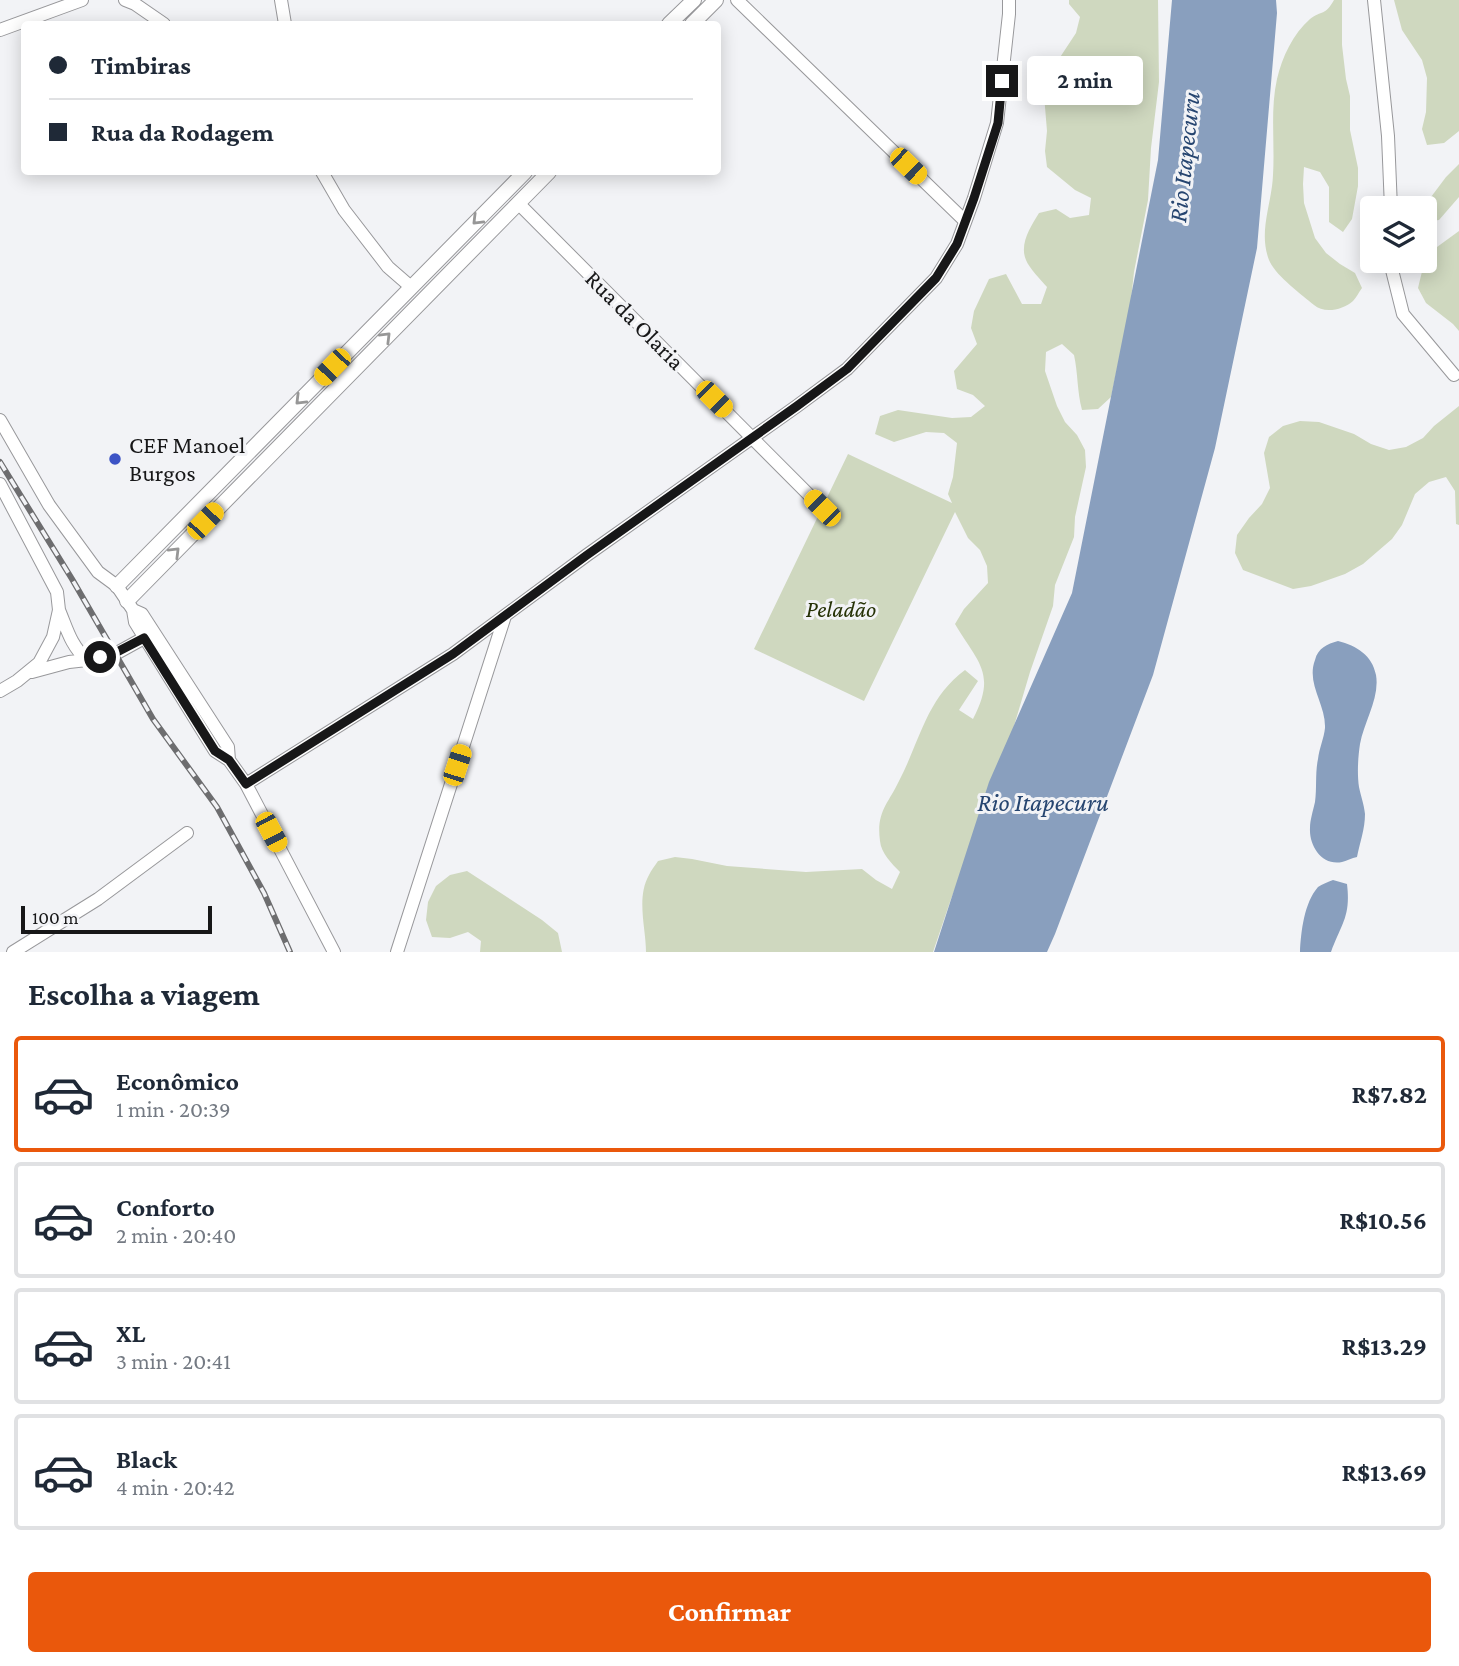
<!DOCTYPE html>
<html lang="pt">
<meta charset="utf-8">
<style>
body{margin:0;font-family:"Crimson Pro",serif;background:#f2f2f3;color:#1f2937;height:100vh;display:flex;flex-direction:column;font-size:26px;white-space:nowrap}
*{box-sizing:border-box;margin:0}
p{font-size:23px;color:#747a83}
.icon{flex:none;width:38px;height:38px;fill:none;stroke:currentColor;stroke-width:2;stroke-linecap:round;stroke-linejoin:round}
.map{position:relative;height:952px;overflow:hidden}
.sheet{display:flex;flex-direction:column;background:#fff;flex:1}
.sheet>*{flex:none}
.guide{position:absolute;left:21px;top:21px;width:700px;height:154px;border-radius:7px;box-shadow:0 4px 18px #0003;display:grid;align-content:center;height:154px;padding:0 28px;background:#fff}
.controls{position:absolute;left:1360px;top:196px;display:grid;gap:14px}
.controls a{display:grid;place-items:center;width:77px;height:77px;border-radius:7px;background:#fff;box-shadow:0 4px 18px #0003;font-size:35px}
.scale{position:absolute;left:21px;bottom:18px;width:191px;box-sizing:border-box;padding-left:7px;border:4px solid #171718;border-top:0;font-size:19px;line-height:24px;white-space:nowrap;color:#171718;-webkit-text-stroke:5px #f2f3f6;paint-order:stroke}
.end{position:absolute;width:32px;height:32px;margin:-16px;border:9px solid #171718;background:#fff;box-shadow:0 0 0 4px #fff}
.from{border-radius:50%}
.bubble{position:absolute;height:49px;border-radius:7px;background:#fff;box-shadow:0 4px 18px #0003;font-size:23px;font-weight:700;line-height:49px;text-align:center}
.car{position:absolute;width:21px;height:42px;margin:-21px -10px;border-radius:9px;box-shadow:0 0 5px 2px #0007;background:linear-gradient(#f5c518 24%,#345 0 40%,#f5c518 0 76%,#345 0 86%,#f5c518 0)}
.guide b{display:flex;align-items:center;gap:24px;height:66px;font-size:26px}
.guide b+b{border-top:2px solid #e0e1e3}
.guide i{width:18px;height:18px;background:#1f2937}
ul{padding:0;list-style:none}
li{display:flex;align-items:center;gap:21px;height:116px;margin:0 14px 10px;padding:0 14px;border:4px solid #e0e1e3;border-radius:7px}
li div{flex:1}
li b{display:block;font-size:26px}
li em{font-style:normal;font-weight:700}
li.selected{border-color:#ea580c}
li>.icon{width:63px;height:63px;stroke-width:1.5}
h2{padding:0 28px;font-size:32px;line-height:84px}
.button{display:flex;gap:14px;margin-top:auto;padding:14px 28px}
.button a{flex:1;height:80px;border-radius:7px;background:#ea580c;color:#fff;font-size:28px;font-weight:700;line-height:80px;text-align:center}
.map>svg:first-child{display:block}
.green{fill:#cfd8bf}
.water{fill:#899fbe}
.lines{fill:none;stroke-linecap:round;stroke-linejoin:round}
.minor-casing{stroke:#98989b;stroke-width:14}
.tertiary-casing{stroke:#98989b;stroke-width:16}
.minor{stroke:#fff;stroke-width:12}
.tertiary{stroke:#fff;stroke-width:14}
.rail-casing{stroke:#6d6d6f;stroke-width:6}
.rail{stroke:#f2f3f6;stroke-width:3.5;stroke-dasharray:10;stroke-linecap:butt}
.oneway{stroke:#979797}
.route{stroke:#171718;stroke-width:9}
.poi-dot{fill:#3c53c5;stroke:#f2f3f6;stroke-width:2.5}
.labels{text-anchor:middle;stroke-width:6;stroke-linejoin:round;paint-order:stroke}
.street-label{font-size:24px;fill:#171718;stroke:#f2f3f6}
.poi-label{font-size:24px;fill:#171718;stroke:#f2f3f6;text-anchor:start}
.park-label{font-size:24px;font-style:italic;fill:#263206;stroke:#f2f3f6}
.water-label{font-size:26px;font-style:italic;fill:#264570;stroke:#f2f3f6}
</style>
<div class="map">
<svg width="1459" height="952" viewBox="0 0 1459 952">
<rect width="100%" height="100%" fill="#f2f3f6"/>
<!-- green -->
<path class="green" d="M 1069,0 L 1158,0 L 1159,82 L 1151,148 L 1148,200 L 1134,272 L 1130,309 L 1111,397 L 1098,409 L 1082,410 C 1077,391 1078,373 1074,355 L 1062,344 L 1046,352 L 1045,371 L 1057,406 L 1065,422 L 1077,435 L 1085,450 L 1086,467 L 1075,517 L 1074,537 L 1055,585 L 1053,606 L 1030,672 L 1009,743 L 972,846 L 951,899 L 933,952 L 646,952 C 646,928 636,898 649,875 C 651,870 655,866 658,861 L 675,857 L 692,859 L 727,866 L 806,872 L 862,869 L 876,880 L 892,889 L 900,872 C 892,864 881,853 880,841 C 876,812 888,804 899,781 C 920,741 926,699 965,670 L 978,681 L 959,710 L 973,719 C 997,673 978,663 955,624 L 964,609 L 988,583 L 987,566 L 980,550 L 968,538 L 955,512 L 864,701 L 754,649 L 848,454 L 952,503 L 948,494 L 953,477 L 957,443 L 944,433 L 926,432 L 894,442 L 875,434 L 880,416 L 898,410 L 952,418 L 971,417 L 985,406 L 973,395 L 957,389 L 954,371 L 977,344 L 971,328 L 974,311 L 989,279 L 1006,274 L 1022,304 L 1041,304 L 1047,287 C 1041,280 1029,268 1026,260 C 1019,244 1031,226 1039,213 L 1056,209 L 1070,218 L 1089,215 L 1091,198 L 1075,190 L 1047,167 L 1045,151 L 1047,131 L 1044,95 L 1047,77 L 1076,33 L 1080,17 L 1069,4 Z
M 1334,0 L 1342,0 L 1342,45 L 1346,79 L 1350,96 L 1350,130 L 1358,168 L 1358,186 L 1352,219 L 1343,232 L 1329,222 L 1329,187 L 1320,172 L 1304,167 L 1303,184 L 1304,203 L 1315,238 L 1326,253 L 1340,264 L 1355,273 L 1362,288 C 1359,292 1356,298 1353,301 C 1343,310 1324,314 1314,305 C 1301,294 1275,275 1269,260 C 1258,232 1272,203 1273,175 C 1275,144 1270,110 1277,79 C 1282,57 1293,34 1310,19 C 1322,10 1325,16 1334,0 Z
M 1394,0 L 1459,0 L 1459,131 L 1444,143 L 1427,145 L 1422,129 L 1426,112 L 1427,78 L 1422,60 L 1402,30 Z
M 1459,164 L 1459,197 L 1439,220 L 1425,222 L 1425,205 L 1446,177 Z
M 1459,231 L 1459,331 L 1453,324 L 1426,303 L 1418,288 L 1426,255 Z
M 1459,406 L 1459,525 L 1456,524 L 1455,491 L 1446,477 L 1429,482 L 1415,494 L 1402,525 L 1392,539 L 1363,564 L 1345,574 L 1311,586 L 1293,589 L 1243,570 L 1235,553 L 1237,535 L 1249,518 L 1262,504 L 1270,488 L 1264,453 L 1269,437 L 1283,426 L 1300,421 L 1319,422 L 1354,434 L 1371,444 L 1389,450 L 1406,447 L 1423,438 L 1434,426 Z
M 467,871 L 542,920 L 558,933 L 562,952 L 480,952 L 481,941 L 468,932 L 450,938 L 432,937 L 426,920 L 428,902 L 436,886 L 450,875 Z"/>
<!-- water -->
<path class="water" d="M 1172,0 L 1276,0 L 1277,13 L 1257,248 L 1215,448 L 1153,675 L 1055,934 L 1047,952 L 934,952 L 989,782 L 1072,593 L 1158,160 Z
M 1338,641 C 1357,646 1372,655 1376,675 C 1380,698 1364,722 1360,744 C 1358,757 1357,774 1359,787 C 1361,797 1364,804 1365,814 C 1365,829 1360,842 1357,857 C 1352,858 1346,861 1342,862 C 1322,866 1309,846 1310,828 C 1310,820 1313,811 1315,802 C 1317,788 1315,773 1318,759 C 1319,749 1324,738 1325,728 C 1326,704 1306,684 1315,660 C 1318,648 1327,644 1338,641 Z
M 1333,880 L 1347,884 C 1351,917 1341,924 1331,952 L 1300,952 C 1301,932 1304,903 1318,887 C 1322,884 1328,882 1333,880 Z"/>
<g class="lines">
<defs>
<path id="minor" d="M 125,0 L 135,4 L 164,24
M 281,0 L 285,24
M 737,0 L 965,221
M 1374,0 L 1388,136 L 1391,208
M 0,30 L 82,0
M 322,172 L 344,210 L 388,267 L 411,287
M 518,203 L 822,508
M 1392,261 L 1392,270 L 1403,314 L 1454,375
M 0,420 L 49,505 L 98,572 L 117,586 L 133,610 L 135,622 L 215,751 L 229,760 L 246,784 L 334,952
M 0,484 L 57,592 L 59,610 L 53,637 L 39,663 L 17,681 L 0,691
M 59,610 C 67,629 71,646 87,660
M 133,610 L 142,614 L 228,747 L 229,760
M 32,672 L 69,662 L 87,660 L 115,654 L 144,638
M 246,784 L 453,654 L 587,555 L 797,406 L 847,369 L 936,278 L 957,244 L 974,198 L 997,123 L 1009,14 L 1009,0
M 13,952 L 98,899 L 187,833
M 397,952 L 505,616"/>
<path id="tertiary" d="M 669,24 L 694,0
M 692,24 L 716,0
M 117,586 L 525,172
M 127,601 L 549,172"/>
</defs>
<!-- minor casing -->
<use href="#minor" class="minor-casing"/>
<!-- tertiary casing -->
<use href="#tertiary" class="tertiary-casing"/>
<!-- minor -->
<use href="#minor" class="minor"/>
<!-- tertiary -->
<use href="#tertiary" class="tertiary"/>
<defs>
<path id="rail" d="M 0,462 L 72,579 L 153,719 L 217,807 L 264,893 L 290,952"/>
</defs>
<!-- rail casing -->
<use href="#rail" class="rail-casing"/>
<!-- rail -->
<use href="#rail" class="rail"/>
</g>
<!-- one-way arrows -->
<defs><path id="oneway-chevron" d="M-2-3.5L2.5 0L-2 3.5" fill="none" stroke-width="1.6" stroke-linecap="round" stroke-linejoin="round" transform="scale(1.75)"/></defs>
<g class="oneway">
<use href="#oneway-chevron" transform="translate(477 220) rotate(135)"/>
<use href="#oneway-chevron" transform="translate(386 337) rotate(-45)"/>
<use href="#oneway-chevron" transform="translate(300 400) rotate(135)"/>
<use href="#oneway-chevron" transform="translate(175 552) rotate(-45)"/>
</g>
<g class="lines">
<!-- route -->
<path class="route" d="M 100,657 L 115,653 L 144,638 L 215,751 L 229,760 L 246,784 L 453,654 L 587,555 L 797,406 L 847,369 L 936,278 L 957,244 L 974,198 L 998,123 L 1002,81"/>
</g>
<!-- markers -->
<circle class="poi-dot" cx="115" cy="459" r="7"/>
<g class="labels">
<!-- street labels -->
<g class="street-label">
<text transform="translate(635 320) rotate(45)" y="8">Rua da Olaria</text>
</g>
<!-- poi labels -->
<g class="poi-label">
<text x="129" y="453">CEF Manoel<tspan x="129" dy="28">Burgos</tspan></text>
</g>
<!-- park labels -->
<g class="park-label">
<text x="841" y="617">Peladão</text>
</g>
<!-- water labels -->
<g class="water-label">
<text transform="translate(1184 157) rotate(-84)" y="9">Rio Itapecuru</text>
<text x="1043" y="811">Rio Itapecuru</text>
</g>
</g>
</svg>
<div class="controls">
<a><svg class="icon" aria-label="layers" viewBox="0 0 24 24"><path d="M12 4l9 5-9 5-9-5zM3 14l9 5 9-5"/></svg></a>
</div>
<div class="scale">100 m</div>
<i class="end from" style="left:100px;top:657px"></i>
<i class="end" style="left:1002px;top:81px"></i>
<div class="bubble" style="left:1027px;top:56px;width:116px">2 min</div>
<i class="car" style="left:908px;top:166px;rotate:134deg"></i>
<i class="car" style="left:332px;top:367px;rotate:224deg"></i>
<i class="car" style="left:714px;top:399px;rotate:135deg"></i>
<i class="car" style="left:822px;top:508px;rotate:315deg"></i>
<i class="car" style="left:205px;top:521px;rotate:44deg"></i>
<i class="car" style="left:457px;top:765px;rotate:18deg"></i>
<i class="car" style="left:271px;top:832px;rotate:152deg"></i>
<div class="guide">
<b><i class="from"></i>Timbiras</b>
<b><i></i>Rua da Rodagem</b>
</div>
</div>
<section class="sheet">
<h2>Escolha a viagem</h2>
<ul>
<li class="selected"><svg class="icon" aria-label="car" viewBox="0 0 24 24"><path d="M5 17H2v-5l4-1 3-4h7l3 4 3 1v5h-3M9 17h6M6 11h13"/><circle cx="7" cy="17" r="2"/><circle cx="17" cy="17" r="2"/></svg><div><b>Econômico</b><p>1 min · 20:39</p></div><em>R$7.82</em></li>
<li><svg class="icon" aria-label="car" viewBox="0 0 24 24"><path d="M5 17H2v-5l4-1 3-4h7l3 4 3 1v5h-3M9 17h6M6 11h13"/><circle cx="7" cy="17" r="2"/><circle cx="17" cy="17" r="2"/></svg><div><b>Conforto</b><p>2 min · 20:40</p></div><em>R$10.56</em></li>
<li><svg class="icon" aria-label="car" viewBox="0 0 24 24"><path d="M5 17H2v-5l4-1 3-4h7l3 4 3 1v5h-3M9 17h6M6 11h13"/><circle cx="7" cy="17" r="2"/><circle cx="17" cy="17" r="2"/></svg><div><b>XL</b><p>3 min · 20:41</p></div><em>R$13.29</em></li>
<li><svg class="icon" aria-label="car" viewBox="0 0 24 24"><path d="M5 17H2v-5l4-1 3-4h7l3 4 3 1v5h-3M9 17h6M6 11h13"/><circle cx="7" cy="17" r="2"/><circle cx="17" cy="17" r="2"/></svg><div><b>Black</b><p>4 min · 20:42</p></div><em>R$13.69</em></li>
</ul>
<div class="button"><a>Confirmar</a></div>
</section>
